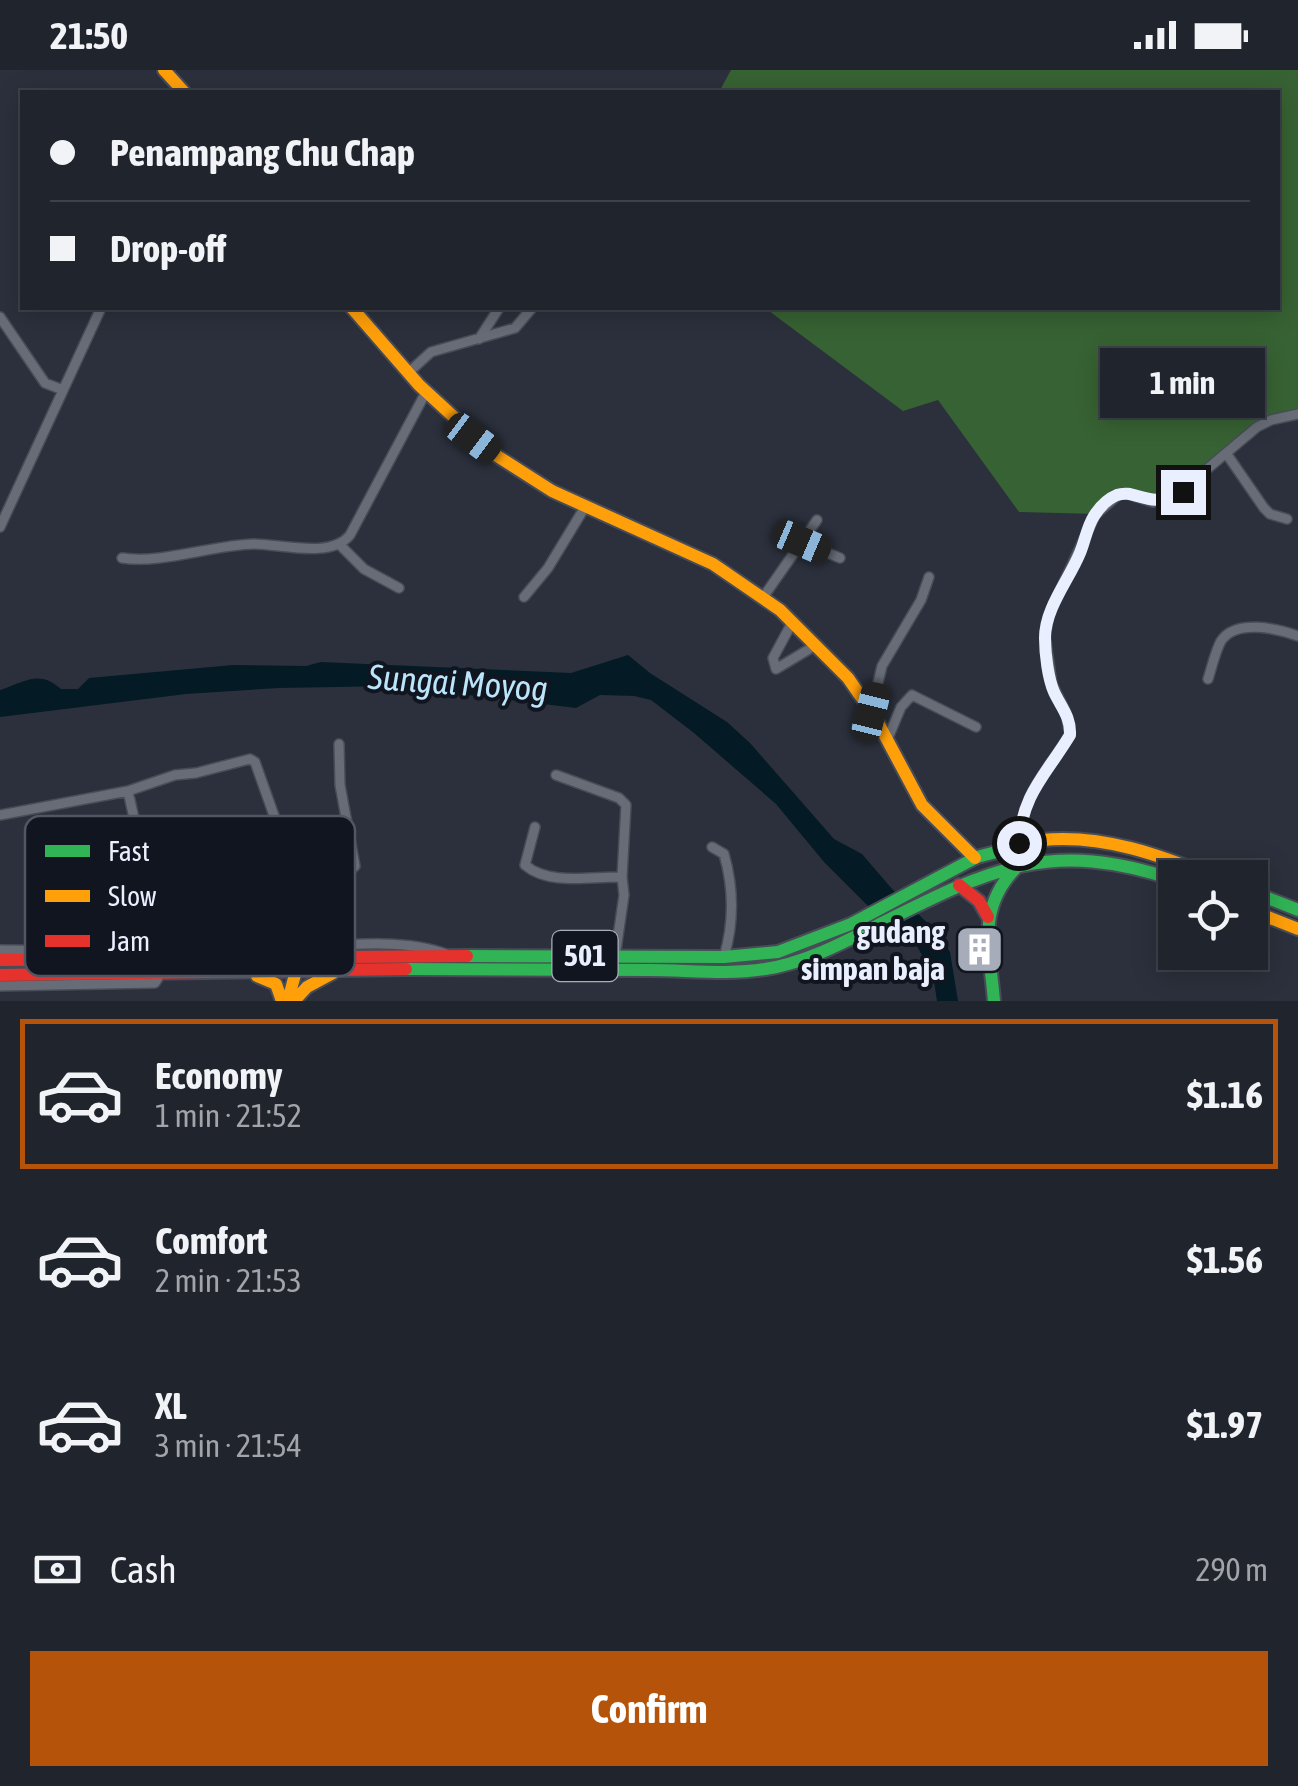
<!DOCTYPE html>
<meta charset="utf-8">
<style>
body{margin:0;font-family:"Asap Condensed",sans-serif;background:#2d3039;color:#f1f3f6;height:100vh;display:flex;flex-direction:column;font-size:38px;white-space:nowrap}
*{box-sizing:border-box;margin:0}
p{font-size:32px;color:#a2a4aa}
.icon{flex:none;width:55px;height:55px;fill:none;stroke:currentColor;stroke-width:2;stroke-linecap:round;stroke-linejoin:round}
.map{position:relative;height:931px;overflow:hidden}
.details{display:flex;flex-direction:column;background:#20242d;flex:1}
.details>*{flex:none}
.hud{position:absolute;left:20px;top:20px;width:1260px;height:220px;border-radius:0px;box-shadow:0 5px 25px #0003,0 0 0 2px #3d4149;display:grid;align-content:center;height:220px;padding:0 30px;background:#20242d}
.tools{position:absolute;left:1158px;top:790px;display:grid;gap:20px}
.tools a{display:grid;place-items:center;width:110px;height:110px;border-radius:0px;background:#20242d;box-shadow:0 5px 25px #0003,0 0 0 2px #3d4149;font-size:50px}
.end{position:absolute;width:45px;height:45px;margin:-22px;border:12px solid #e9effe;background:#111;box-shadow:0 0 0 5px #111}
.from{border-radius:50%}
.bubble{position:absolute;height:70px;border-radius:0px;background:#20242d;box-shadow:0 5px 25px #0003,0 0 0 2px #3d4149;font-size:32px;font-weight:700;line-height:70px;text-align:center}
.car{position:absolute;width:30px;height:60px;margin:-30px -15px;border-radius:12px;box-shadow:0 0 8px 2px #0007;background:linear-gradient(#222 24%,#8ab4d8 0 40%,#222 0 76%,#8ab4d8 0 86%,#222 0)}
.hud b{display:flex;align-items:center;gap:35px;height:95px;font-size:38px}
.hud b+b{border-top:2px solid #3d4149}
.hud i{width:25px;height:25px;background:#f1f3f6}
ul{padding:18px 0 0;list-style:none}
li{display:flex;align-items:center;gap:30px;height:150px;margin:0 20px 15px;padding:0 10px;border:5px solid transparent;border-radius:0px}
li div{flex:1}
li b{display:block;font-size:38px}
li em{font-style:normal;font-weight:700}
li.active{border-color:#b45309}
li>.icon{width:90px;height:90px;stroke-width:1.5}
.pay{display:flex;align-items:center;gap:25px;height:110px;padding:0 30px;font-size:38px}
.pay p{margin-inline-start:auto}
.action{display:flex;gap:20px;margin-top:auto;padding:20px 30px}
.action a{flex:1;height:115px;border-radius:0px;background:#b45309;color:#fff;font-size:40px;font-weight:700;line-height:115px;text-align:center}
.status{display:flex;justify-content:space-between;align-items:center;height:70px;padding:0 50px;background:#20242d;direction:ltr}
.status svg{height:28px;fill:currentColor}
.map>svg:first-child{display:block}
.forest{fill:#376233}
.water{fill:#041b26}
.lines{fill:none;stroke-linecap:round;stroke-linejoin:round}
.street-casing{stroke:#474c57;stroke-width:12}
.fast-casing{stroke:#474c57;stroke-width:16}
.slow-casing{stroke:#474c57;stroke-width:16}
.jam-casing{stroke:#474c57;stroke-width:16}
.street{stroke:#676c76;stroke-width:9}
.fast{stroke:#30b455;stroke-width:12}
.slow{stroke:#ff9f0a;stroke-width:12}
.jam{stroke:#e5322d;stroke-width:12}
.route{stroke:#e9effe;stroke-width:12}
.labels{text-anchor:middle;stroke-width:8;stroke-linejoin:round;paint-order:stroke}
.shield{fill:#11151f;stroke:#a8aebb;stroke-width:2.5}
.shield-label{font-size:30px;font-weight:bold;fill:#e9effe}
.poi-label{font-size:32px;font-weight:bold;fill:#e9effe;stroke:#11151f;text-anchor:end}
.water-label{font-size:35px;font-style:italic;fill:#bae5fa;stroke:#11151f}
.key{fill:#11151f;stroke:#525662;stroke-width:2.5}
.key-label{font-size:28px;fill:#e9effe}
</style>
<div class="status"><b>21:50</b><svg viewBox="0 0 49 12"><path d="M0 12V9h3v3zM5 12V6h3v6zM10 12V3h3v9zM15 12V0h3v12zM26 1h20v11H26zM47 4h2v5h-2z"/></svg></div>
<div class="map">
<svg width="1298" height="931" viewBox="0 0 1298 931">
<rect width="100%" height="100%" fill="#2b303c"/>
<!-- forest -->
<path class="forest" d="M 731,0 L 1298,0 L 1298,342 L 1262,351 L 1185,415 L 1160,429 L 1134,425 L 1117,428 L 1099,444 L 1019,442 L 938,330 L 903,341 L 765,238 L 1278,238 L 1278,22 L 719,22 Z"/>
<!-- water -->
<path class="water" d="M 628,585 L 650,603 L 727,652 L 750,673 L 834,769 L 862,784 L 893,820 L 939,864 L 950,882 L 958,931 L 937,931 L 933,905 L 914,871 L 866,834 L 824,792 L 776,734 L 694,663 L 651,630 L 634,626 L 600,625 L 576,638 L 394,616 L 279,618 L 186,624 L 0,647 L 0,620 C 24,612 39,599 61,619 L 78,619 L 89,608 L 233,595 L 306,596 L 321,592 L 571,603 Z"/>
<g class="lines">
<defs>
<path id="street" d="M 0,247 L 45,313 L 63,320
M 479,269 L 499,238
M 408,303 L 431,282 L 515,258 L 532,238
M 1226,383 L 1264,438 L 1270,444 L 1287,449
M 0,457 L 101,238
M 802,472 L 840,488
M 340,475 L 364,499 L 399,518
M 122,488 C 162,494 212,475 254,474 C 281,474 331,489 350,465 L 426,322
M 764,526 L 817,450
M 524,527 L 548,498 L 585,437
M 793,551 L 773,588 L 776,599 L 816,575
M 1208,609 C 1212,597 1215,582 1221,571 C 1236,548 1278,559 1298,566
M 871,642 L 882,596 L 921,530 L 929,507
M 888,668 L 901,637 L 912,625 L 976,657
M 556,705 L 619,728 L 626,735 L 622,807
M 0,745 L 128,721
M 535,757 L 525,795 C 549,816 592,806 622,807 L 624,825 L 615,887
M 1019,773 C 1022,724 1045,704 1070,665 L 1066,643 L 1052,614 L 1045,565 L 1049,545 L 1095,445 L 1118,425 L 1125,423 L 1153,432 L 1175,426 L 1257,357 L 1271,350 L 1298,344
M 712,777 L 724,784 C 734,819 734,853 724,887
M 0,880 C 93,881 185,881 278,879 C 327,877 401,866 446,884
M 237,880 L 241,863 L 246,858 L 342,808 L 355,796 L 340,715 L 339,674
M 92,881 L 95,812
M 132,881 L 149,837 L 145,798 L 128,721 L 175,705 L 196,703 L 250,689 L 255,692 L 282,768
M 0,916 L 155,913 L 161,903"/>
<path id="fast" d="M 1250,821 L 1298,840
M 467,886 L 724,887 L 778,882 L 851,854 L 977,787 L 1042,770
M 406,899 C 488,899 569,900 650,900 C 687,900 728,905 765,899 C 805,893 842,873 878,855 C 990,799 1050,768 1175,810
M 994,931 C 990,880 976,840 1015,799"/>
<path id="slow" d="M 164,0 L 184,22
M 352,238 L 419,315 L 494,384 L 552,421 L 713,494 L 780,540 L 848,608 L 875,647 L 922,735 L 975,788
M 1042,770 C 1103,764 1160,785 1216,808
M 1250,840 L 1298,859
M 257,906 L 276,914 L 282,931
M 288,931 L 298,893
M 294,931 L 307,917 L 333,903"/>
<path id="jam" d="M 959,815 L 979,831 L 988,847
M 0,890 L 467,886
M 0,905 L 406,899"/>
</defs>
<!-- street casing -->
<use href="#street" class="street-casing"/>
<!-- fast casing -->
<use href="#fast" class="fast-casing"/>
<!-- slow casing -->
<use href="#slow" class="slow-casing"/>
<!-- jam casing -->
<use href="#jam" class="jam-casing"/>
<!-- street -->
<use href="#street" class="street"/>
<!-- fast -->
<use href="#fast" class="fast"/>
<!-- slow -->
<use href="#slow" class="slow"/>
<!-- jam -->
<use href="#jam" class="jam"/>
</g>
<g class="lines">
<!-- route -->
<path class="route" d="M 1019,773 C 1022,724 1046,705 1070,665 C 1071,647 1061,637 1054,622 C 1048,608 1045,584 1045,568 C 1045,538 1069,510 1080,483 C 1085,471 1087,457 1094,446 C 1099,438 1107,429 1117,425 C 1136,418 1148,441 1183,422"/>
</g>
<!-- icons -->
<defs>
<symbol id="building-square" viewBox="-11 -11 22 22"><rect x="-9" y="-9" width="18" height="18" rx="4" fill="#a6acba" stroke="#11151f"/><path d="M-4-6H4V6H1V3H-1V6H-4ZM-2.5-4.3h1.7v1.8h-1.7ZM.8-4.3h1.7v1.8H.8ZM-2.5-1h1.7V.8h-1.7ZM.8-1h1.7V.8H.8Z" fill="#fff"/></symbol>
</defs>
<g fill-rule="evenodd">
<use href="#building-square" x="952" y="852" width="55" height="55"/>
</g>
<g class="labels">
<!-- shield labels -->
<rect class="shield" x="552.5" y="861" width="65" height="50" rx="8"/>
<g class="shield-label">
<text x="585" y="896">501</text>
</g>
<!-- poi labels -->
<g class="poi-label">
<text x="945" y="873">gudang<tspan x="945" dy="37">simpan baja</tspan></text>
</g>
<!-- water labels -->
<g class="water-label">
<text transform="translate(458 613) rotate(4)" y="12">Sungai Moyog</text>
</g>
</g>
<!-- legend -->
<rect x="25" y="746" width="330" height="160" rx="15" class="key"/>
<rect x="45" y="775" width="45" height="12" fill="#30b455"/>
<rect x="45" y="820" width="45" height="12" fill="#ff9f0a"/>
<rect x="45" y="865" width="45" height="12" fill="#e5322d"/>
<g class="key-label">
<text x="108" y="791">Fast</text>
<text x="108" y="836">Slow</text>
<text x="108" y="881">Jam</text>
</g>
</svg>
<div class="tools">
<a><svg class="icon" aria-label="locate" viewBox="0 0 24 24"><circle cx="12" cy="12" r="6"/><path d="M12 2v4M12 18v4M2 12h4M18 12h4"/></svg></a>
</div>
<i class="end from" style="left:1019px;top:773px"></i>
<i class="end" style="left:1183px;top:422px"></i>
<div class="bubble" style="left:1100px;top:278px;width:165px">1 min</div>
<i class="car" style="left:473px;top:368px;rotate:127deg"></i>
<i class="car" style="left:802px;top:472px;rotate:113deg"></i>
<i class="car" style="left:871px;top:642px;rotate:14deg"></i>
<div class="hud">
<b><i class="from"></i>Penampang Chu Chap</b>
<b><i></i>Drop-off</b>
</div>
</div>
<section class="details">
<ul>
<li class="active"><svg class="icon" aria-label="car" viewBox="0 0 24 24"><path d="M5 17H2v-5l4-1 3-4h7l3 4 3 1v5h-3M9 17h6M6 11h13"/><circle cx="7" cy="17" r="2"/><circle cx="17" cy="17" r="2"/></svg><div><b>Economy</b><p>1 min · 21:52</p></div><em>$1.16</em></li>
<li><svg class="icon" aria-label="car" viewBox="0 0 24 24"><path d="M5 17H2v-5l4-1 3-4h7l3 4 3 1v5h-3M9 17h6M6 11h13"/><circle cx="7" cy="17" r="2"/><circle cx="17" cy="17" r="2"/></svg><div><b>Comfort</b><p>2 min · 21:53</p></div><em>$1.56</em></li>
<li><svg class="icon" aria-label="car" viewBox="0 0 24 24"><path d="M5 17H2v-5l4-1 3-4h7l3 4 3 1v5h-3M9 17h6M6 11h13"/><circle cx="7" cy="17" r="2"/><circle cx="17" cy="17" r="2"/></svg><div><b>XL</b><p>3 min · 21:54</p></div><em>$1.97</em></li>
</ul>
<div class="pay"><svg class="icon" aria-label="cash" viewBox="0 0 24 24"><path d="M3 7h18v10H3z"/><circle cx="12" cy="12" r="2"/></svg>Cash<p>290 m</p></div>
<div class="action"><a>Confirm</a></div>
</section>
